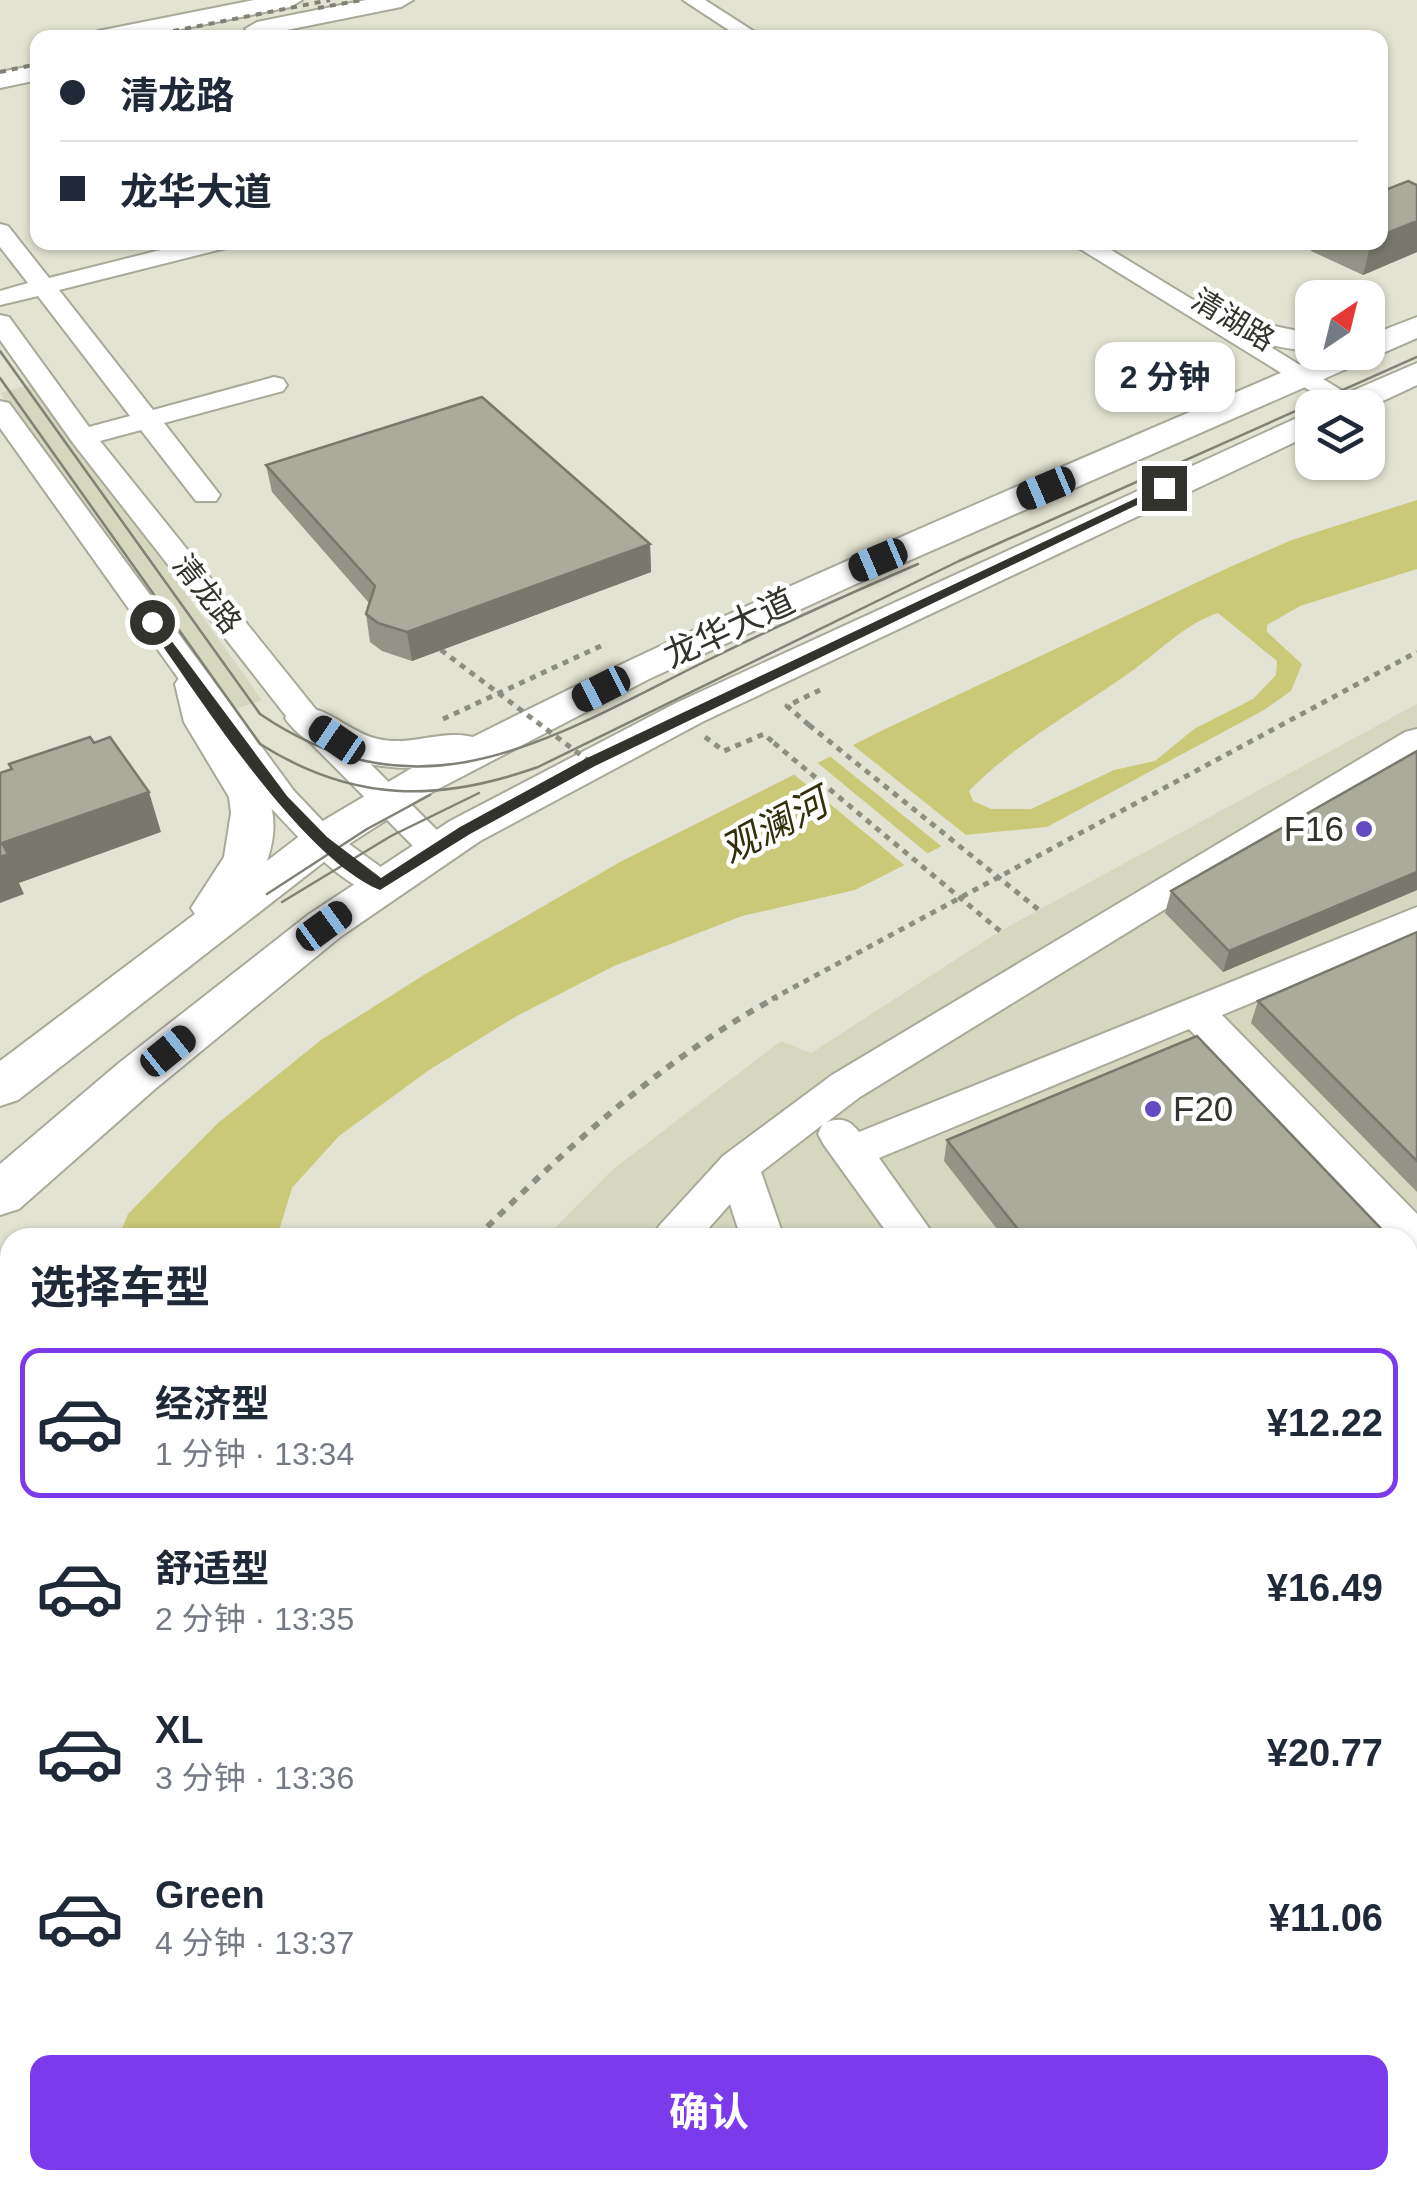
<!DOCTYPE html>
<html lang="zh">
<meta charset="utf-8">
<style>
body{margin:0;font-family:Helvetica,"Noto Sans SC",sans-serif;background:#f2f2f3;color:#1f2937;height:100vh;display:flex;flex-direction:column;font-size:38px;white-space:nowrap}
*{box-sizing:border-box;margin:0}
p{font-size:32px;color:#747a83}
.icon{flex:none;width:55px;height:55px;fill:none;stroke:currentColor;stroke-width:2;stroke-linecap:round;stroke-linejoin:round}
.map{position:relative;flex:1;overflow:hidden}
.details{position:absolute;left:0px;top:1228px;width:1418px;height:962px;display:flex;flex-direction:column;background:#fff;border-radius:30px 30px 0 0;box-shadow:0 2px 8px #0004}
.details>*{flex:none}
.guide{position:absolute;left:30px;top:30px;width:1358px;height:220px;border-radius:20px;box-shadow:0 2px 8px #0004;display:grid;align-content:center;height:220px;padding:0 30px;background:#fff}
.needle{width:65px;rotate:35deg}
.tools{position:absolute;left:1295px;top:280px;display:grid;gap:20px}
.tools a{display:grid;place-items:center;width:90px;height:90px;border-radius:20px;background:#fff;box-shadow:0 2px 8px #0004;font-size:50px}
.end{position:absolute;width:45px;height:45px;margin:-22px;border:12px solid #32332c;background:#fff;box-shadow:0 0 0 5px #fff}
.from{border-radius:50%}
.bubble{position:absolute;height:70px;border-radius:20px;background:#fff;box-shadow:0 2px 8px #0004;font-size:32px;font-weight:700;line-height:70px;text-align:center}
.car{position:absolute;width:30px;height:60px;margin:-30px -15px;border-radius:12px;box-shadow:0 0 8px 2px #0007;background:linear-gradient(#222 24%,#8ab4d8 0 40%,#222 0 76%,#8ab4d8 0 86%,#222 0)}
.guide b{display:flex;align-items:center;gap:35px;height:95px;font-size:38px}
.guide b+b{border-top:2px solid #e0e1e3}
.guide i{width:25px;height:25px;background:#1f2937}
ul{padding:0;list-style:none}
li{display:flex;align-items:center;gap:30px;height:150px;margin:0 20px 15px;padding:0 10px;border:5px solid transparent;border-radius:20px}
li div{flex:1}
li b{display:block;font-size:38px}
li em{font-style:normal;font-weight:700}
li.active{border-color:#7c3aed}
li>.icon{width:90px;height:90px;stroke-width:1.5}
h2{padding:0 30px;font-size:45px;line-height:120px}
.cta{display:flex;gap:20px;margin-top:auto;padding:20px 30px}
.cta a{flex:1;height:115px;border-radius:20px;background:#7c3aed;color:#fff;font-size:40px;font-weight:700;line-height:115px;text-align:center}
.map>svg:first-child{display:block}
.built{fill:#d6d7bf}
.green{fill:#cbcb99}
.water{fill:#cac977;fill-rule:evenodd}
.pier{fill:#e3e3d3}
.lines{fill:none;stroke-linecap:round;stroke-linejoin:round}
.minor-casing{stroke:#a9a99a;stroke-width:4}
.major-casing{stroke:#a9a99a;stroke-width:4}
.path-far2{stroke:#8d8e82;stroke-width:5;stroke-dasharray:6 6;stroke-linecap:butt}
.path-far1{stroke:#8d8e82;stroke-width:6;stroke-dasharray:8 8;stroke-linecap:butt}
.path{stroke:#8d8e82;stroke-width:9;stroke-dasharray:10 10;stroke-linecap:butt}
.minor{fill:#fff;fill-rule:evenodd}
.major{fill:#fff;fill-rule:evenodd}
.tram{stroke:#818176;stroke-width:2.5}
.rail{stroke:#818176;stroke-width:4;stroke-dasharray:6 6;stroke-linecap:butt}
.path-bridge{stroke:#8d8e82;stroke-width:5;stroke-dasharray:6 6;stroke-linecap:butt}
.wall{fill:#939386}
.shaded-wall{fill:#78786d}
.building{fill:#abab9c;stroke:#78786d;stroke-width:2.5}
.route{fill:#32332c}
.poi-dot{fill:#644ac2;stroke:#fff;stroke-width:4}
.labels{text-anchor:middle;stroke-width:9;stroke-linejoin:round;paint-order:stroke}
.far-street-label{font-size:30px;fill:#32332c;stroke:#fff}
.street-label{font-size:35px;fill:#32332c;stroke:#fff}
.poi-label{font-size:35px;fill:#32332c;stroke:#fff;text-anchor:end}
.water-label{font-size:38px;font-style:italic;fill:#31300b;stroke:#fff}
</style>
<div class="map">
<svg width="1417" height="2188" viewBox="0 0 1417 2188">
<rect width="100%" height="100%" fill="#e3e3d3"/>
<!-- built -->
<path class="built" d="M 35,383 L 262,700 L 230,711 L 0,393 Z
M 1417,704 L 1417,2188 L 18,2188 L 22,2180 L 1408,2180 L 1408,1238 L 546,1237 L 612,1170 L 781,1041 L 811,1053 L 1000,931 Z"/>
<!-- green -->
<path class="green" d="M 10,1347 L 10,1467 L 0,1487 L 0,1362 Z"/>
<!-- water -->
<path class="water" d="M 1417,500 L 1417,569 L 1300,606 L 1267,625 L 1267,632 L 1302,664 L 1291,691 L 1264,710 L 1047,827 L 964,835 L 855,890 L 742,916 L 614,966 L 515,1017 L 429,1070 L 339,1136 L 292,1188 L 277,1237 L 118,1238 L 128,1214 L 218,1123 L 321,1040 L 427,973 L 620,862 L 881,731 L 1232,566 L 1292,540 ZM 1218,613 L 1277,661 L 1276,675 L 1253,699 L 1194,729 L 1155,761 L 1114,770 L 1031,809 L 991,809 L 973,801 L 969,791 C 1017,742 1074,712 1129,673 C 1158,653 1184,624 1218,613 Z
M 10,1467 L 10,1915 L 0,1934 L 0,1487 Z"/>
<!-- pier -->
<path class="pier" d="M 849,742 L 971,839 L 946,850 L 826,753 Z
M 814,760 L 932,857 L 909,869 L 791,772 Z"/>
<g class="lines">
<defs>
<path id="minor" d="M 683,0 L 705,0 L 764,38 L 741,38 Z
M 0,224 L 8,226 L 49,278 L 192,242 L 233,242 L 230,247 L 59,290 L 153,410 L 274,377 L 283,379 L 287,385 L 283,391 L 164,423 L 220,495 L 216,501 L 196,501 L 141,430 L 100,441 L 317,711 L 447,840 L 453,848 L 447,856 L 435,860 L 423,856 L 293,725 L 73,443 L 0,340 L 0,315 L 9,317 L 89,427 L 130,416 L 38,296 L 0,305 L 0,291 L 28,283 L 0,247 Z
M 1069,242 L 1098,242 L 1364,404 L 1362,408 L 1338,408 Z
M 0,401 L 9,403 L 294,791 L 334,833 L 393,876 L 398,885 L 393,894 C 355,904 295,833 270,807 L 0,428 Z
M 1417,729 L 1417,754 L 860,1097 L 827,1122 C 841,1117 850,1120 859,1132 L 1417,907 L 1417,934 L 1222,1015 L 1417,1214 L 1417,1259 L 1408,1256 L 1408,1238 L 1386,1238 L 1189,1029 L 879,1158 L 936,1238 L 891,1238 L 824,1145 L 818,1134 L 822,1125 L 761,1172 L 784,1238 L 741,1238 L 730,1204 L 700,1238 L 653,1238 L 659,1226 L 723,1156 L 832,1075 L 1405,732 Z
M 1408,1861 L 1417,1865 L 1417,1930 L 1408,1926 Z
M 1408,2135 L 1417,2138 L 1417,2188 L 1387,2188 L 1384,2180 L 1408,2180 Z
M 75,2180 L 137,2180 L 133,2188 L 71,2188 Z
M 290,2180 L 352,2180 L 349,2188 L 287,2188 Z"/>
<path id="major" d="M 254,0 L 302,0 L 290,7 L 137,38 L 86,38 L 98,31 Z
M 366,0 L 413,0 L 401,7 L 257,36 L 245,29 L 257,22 Z
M 38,65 L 38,80 L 0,88 L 0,72 Z
M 1224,306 L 1274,326 L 1312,334 L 1312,352 C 1284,348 1226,340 1208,315 L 1213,308 Z
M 1417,317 L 1417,338 L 858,583 L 649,679 L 419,799 L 338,851 L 18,1100 L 0,1106 L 0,1061 L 195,914 L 191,908 L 224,857 L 231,813 L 229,797 L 184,722 L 175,684 L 181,675 L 195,672 L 209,675 C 220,691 218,710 227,726 C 254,775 288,800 267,861 L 306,831 L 412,768 C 371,768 309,755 285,718 L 291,709 C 324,700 346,732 378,739 C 410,747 442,729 473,737 C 752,596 1041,477 1329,352 L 1368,352 L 1368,336 Z
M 1417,363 L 1417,385 L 1368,408 L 1325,408 L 1329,401 Z
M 1312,411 L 1312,434 L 704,721 L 480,841 L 340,937 L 155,1089 L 19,1209 L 0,1215 L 0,1164 L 119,1063 L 308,915 L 450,821 L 676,703 Z"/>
</defs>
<!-- minor casing -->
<use href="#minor" class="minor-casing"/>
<!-- major casing -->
<use href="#major" class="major-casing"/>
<!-- path-far2 -->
<path class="path-far2" d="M 443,719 L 605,644
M 809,725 L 787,706 L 820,690
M 705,737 L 724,751 L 764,734 L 774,743
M 772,999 L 1417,652"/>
<!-- path-far1 -->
<path class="path-far1" d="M 476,1238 C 567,1148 663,1058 777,997"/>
<!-- path -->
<path class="path" d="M 0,2034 L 10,2015"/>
<!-- minor -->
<use href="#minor" class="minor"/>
<!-- major -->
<use href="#major" class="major"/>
<!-- tram -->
<path class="tram" d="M 0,351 L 260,714 C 420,823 548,740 698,665 C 770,629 844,596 918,564
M 0,378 L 260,744 C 352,802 437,803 538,767 L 959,561 L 1417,357
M 267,894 L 367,829 L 430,795
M 282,902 L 391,836 L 479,793"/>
<!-- rail -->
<path class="rail" d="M 318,8 L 362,0
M 138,38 L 330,0
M 0,72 L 38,64"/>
<!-- path-bridge -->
<path class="path-bridge" d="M 441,650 L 594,765
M 809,725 L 1039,910
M 774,743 L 1000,931"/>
</g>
<!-- wall -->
<path class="wall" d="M 1408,181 L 1417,185 L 1417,252 L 1363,275 L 1311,251 L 1314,242 L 1380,242 L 1380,192 Z
M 266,465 L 650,544 L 651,572 L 412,661 L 382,651 L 370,642 L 366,614 L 369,603 L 272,492 Z
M 1417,751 L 1417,890 L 1223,972 L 1165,913 L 1171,891 Z
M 1417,932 L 1417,1192 L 1251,1023 L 1258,1001 Z
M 947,1140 L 1390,1238 L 1004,1238 L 944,1161 Z
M 1408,1256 L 1417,1266 L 1417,1766 L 1408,1754 Z"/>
<!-- shaded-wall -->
<path class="shaded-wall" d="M 1417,221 L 1417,252 L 1363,275 L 1371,242 L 1380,242 L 1380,236 Z
M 650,544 L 651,572 L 412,661 L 407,632 Z
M 149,792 L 161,832 L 19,883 L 24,894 L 0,903 L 0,857 L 2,843 Z
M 1417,872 L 1417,890 L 1223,972 L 1229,951 Z"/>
<!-- building -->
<path class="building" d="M 1408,181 L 1417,185 L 1417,221 L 1380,236 L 1380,192 Z
M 482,397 L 650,544 L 407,632 L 378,623 L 366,614 L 375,586 L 266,465 Z
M 90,737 L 94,743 L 110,737 L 149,792 L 2,843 L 8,854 L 0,857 L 0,773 L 12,769 L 9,764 Z
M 1417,751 L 1417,872 L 1229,951 L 1171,891 Z
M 1417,932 L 1417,1161 L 1258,1001 Z
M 1197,1036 L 1390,1238 L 1025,1238 L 947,1140 Z
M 1408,1256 L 1417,1266 L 1417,1734 L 1408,1722 Z
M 360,2180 L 1229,2180 L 1234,2188 L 357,2188 Z"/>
<!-- route -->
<path class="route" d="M 1164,485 L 1168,490 L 595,766 L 470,834 L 380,890 C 300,857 198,695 146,622 L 156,620 L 287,796 L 327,837 L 381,878 L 460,827 L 585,759 Z"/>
<!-- markers -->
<g class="poi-dot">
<circle cx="1364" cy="829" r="10"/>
<circle cx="1153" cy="1109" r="10"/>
</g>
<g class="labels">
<!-- far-street labels -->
<g class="far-street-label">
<text transform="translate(1233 320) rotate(31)" y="10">清湖路</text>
<text transform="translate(207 594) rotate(52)" y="10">清龙路</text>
</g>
<!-- street labels -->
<g class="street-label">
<text transform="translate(729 628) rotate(-25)" y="12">龙华大道</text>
</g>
<!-- poi labels -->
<g class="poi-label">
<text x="1344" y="841">F16</text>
<text x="1173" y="1121" text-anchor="start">F20</text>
</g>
<!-- water labels -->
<g class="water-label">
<text transform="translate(774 826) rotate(-28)" y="13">观澜河</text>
</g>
</g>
</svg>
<div class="tools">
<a><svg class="needle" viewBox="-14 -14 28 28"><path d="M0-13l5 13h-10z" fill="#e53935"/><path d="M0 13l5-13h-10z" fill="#747a83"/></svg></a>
<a><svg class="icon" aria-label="layers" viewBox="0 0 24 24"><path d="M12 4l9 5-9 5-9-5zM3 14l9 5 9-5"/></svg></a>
</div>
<i class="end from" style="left:152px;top:622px"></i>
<i class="end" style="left:1164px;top:488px"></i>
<div class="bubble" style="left:1095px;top:342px;width:140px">2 分钟</div>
<i class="car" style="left:1046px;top:488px;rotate:247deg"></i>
<i class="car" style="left:878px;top:560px;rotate:247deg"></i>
<i class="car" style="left:601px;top:689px;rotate:243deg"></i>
<i class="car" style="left:337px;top:740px;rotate:304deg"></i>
<i class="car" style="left:324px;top:926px;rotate:54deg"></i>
<i class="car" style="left:168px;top:1051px;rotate:51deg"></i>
<div class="guide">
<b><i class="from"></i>清龙路</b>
<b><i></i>龙华大道</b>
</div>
<section class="details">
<h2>选择车型</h2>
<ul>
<li class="active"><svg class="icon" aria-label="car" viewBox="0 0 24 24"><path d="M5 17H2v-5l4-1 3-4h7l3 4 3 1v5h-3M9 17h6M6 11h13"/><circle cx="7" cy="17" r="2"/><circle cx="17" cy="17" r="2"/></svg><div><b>经济型</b><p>1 分钟 · 13:34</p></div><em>¥12.22</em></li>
<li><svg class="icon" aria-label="car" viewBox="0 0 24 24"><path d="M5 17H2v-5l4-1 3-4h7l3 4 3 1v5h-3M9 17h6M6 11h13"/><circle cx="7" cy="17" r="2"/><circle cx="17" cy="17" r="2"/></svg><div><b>舒适型</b><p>2 分钟 · 13:35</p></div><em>¥16.49</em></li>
<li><svg class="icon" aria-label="car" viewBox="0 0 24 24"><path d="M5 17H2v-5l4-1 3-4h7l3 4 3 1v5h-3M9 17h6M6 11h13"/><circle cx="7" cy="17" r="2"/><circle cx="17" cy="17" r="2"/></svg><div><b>XL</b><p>3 分钟 · 13:36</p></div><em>¥20.77</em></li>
<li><svg class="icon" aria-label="car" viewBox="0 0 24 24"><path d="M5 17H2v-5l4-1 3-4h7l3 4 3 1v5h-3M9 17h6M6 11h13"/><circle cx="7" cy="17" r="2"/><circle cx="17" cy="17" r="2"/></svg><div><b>Green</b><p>4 分钟 · 13:37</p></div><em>¥11.06</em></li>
</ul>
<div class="cta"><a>确认</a></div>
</section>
</div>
